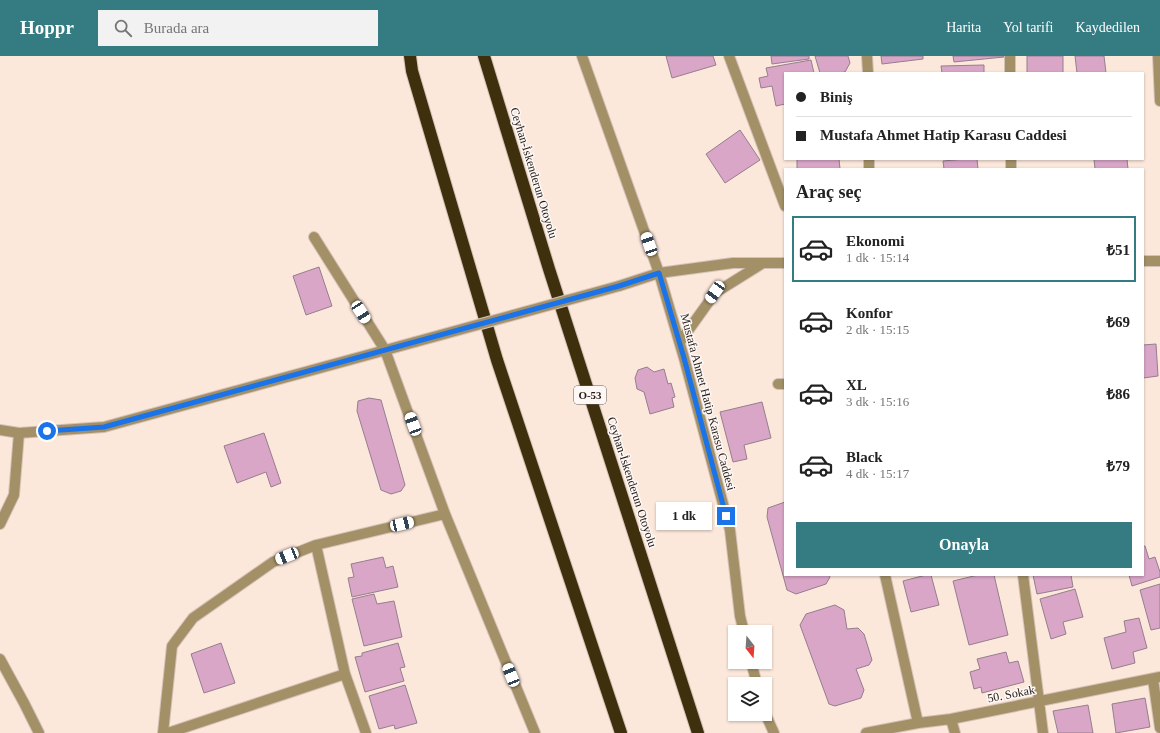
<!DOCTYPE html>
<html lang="tr">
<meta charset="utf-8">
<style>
body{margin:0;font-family:"Times New Roman",serif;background:#f2f2f2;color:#222;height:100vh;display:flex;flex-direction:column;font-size:15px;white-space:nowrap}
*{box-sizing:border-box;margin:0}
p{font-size:13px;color:#767676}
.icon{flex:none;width:22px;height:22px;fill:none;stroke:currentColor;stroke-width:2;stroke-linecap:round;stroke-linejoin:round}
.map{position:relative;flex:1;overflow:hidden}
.details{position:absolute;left:784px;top:112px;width:360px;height:408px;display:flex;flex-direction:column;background:#fff;border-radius:0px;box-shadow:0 1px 3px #0004}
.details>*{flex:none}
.guide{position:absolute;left:784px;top:16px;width:360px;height:88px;border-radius:0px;box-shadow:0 1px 3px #0004;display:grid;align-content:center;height:88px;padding:0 12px;background:#fff}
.needle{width:26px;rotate:163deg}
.tools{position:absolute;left:728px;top:569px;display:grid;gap:8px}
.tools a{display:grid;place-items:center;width:44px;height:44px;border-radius:0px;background:#fff;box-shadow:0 1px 3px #0004;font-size:20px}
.end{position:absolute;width:18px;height:18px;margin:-9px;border:5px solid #1a73e8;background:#fff;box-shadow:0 0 0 2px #fff}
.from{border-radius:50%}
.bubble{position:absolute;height:28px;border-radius:0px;background:#fff;box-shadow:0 1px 3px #0004;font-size:13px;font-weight:600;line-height:28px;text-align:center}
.car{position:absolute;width:12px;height:24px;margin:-12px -6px;border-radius:5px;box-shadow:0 0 3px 1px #0007;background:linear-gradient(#fff 24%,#345 0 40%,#fff 0 76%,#345 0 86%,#fff 0)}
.guide b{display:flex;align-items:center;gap:14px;height:38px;font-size:15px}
.guide b+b{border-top:1px solid #e0e0e0}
.guide i{width:10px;height:10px;background:#222}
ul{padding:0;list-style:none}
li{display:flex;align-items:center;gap:12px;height:66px;margin:0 8px 6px;padding:0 4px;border:2px solid transparent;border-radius:0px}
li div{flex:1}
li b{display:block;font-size:15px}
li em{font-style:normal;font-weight:600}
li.on{border-color:#347c82}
li>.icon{width:36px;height:36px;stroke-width:1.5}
h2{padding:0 12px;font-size:18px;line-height:48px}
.action{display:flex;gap:8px;margin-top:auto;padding:8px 12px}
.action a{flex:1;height:46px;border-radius:0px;background:#347c82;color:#fff;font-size:16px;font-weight:600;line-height:46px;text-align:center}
header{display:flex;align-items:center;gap:24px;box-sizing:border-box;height:56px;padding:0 20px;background:#347c82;color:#fff}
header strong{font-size:19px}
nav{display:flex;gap:22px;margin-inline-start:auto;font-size:14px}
.search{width:280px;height:36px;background:#f2f2f2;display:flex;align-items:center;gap:10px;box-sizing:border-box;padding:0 14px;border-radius:0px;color:#767676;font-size:15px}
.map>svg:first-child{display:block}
.building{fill:#d9a6c8;stroke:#957e8d}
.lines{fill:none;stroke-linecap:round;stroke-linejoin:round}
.minor-casing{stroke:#d5c2b7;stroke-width:12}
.highway-casing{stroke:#d5c2b7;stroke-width:14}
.minor{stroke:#a39067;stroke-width:10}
.highway{stroke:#3e300d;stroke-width:12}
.minor-bridge-casing{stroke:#d5c2b7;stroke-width:12;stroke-linecap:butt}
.minor-bridge{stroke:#a39067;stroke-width:10}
.route{stroke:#1a73e8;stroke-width:5}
.labels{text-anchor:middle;stroke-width:3;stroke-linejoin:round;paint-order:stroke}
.shield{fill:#fdf8f5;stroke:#645d58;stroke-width:1}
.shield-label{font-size:11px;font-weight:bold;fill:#231a15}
.street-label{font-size:12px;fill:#231a15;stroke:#fdf8f5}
</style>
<header>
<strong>Hoppr</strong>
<div class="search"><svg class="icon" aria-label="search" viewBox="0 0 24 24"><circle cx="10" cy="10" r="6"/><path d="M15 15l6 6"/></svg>Burada ara</div>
<nav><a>Harita</a><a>Yol tarifi</a><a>Kaydedilen</a></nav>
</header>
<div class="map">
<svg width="1160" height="677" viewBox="0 0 1160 677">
<rect width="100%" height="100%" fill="#fce7db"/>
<!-- building -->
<path class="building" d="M 666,0 L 713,0 L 716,9 L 672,22 Z
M 771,0 L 809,0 L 809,3 L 772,8 Z
M 815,0 L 848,0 L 850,7 L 845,16 L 839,17 L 820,17 Z
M 881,0 L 923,0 L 923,3 L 882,8 Z
M 953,0 L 1003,0 L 1004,1 L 954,6 Z
M 1027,0 L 1063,0 L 1063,17 L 1027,17 Z
M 1075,0 L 1104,0 L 1106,17 L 1077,17 Z
M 811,4 L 814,17 L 785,17 L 785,48 L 776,50 L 772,30 L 761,32 L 759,22 L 768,20 L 766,12 Z
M 984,9 L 984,17 L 942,17 L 941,10 Z
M 740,74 L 760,104 L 725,127 L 706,98 Z
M 797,103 L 839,103 L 840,113 L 797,113 Z
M 965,103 L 977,103 L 978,113 L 944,113 L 943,105 Z
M 1094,103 L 1127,103 L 1128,113 L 1095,113 Z
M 319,211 L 332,250 L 306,259 L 293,220 Z
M 1156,288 L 1158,320 L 1143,322 L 1143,289 Z
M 647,311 L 654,316 L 664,313 L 668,328 L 671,327 L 675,341 L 672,342 L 674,351 L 650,358 L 644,336 L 637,333 L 635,322 L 638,314 Z
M 369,342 L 381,344 L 405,429 L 401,435 L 391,438 L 381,434 L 357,355 L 358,345 Z
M 762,346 L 771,382 L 744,389 L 747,403 L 733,406 L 720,356 Z
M 264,377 L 281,427 L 271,431 L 266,416 L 237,427 L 224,390 Z
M 785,446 L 785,519 L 829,519 L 830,521 L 826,528 L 796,538 L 787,534 L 767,461 L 768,452 Z
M 1143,490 L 1145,490 L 1149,503 L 1155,501 L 1160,516 L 1160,521 L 1132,530 L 1129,519 L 1143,519 Z
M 383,501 L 386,512 L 393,510 L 398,531 L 352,541 L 348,522 L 354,521 L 351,508 Z
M 926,519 L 931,519 L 939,549 L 911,556 L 903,525 Z
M 978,519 L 994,519 L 1008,579 L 969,589 L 953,525 Z
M 1033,519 L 1071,519 L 1073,531 L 1037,538 Z
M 1160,528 L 1160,572 L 1151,574 L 1140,534 Z
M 1075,533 L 1083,561 L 1063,566 L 1066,578 L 1051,583 L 1040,543 Z
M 374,538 L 377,548 L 394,545 L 402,581 L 364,590 L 352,543 Z
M 835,549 L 844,554 L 847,573 L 858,572 L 864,578 L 872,604 L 869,609 L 856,613 L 864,634 L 861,642 L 835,650 L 829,648 L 800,569 L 806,558 Z
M 1139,562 L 1147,592 L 1133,596 L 1135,607 L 1112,613 L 1104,582 L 1126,576 L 1124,565 Z
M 221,587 L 235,627 L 204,637 L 191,598 Z
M 398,587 L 405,611 L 400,612 L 404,625 L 365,636 L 355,601 L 362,600 L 362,597 Z
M 1006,596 L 1009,607 L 1018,605 L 1024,626 L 982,637 L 981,631 L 974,633 L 970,616 L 980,613 L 977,603 Z
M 405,629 L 417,667 L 395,673 L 394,669 L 379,673 L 369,640 Z
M 1145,642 L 1150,671 L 1116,677 L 1112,648 Z
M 1088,649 L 1093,677 L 1058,677 L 1053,655 Z"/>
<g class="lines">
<defs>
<path id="minor" d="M 582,0 L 659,217 L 684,302 L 730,474 L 740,560 L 744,576
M 729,0 L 785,150
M 867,0 L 868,17
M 1010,0 L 1010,17
M 1158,0 L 1160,45
M 869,103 L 869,113
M 1011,103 L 1011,113
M 314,181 L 385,294 L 445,458 L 535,677
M 1143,205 L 1160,205
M 619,230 L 659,217 L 733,207 L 785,207
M 680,286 L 715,237 L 763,207
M 778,328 L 785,328
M 0,374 L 19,377 L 104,371 L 415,286
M 0,468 L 14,439 L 19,377
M 885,519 L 918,667
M 1023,519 L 1043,677
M 0,603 L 24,647 L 39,677
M 751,606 L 757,628
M 1153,623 L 1160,672
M 765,657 L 774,677
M 951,663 L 955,677
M 163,677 L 172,590 L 193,562 L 273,506 L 316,489
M 168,677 L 345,618
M 366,677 L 345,618 L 316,489 L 445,458
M 866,677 L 918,667 L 951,663 L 1160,621"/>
<path id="highway" d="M 410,0 L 412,15 L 497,304 L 621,677
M 484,0 L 549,213 L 698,677"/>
</defs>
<!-- minor casing -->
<use href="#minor" class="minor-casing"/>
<!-- highway casing -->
<use href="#highway" class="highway-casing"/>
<!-- minor -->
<use href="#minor" class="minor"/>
<!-- highway -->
<use href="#highway" class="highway"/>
<defs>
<path id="minor-bridge" d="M 415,286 L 619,230"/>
</defs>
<!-- minor-bridge casing -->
<use href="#minor-bridge" class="minor-bridge-casing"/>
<!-- minor-bridge -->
<use href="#minor-bridge" class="minor-bridge"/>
</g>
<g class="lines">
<!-- route -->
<path class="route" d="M 47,375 L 104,371 L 619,230 L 659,217 L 684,302 L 726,460"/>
</g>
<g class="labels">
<!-- shield labels -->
<rect class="shield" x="574" y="330" width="32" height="18" rx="3"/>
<g class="shield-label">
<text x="590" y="343">O-53</text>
</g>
<!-- street labels -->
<g class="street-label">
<text transform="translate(534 117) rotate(73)" y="4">Ceyhan-İskenderun Otoyolu</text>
<text transform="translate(708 346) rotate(75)" y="4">Mustafa Ahmet Hatip Karasu Caddesi</text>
<text transform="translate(632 426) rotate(72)" y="4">Ceyhan-İskenderun Otoyolu</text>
<text transform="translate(1011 638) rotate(-11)" y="4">50. Sokak</text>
</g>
</g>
</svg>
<div class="tools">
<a><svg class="needle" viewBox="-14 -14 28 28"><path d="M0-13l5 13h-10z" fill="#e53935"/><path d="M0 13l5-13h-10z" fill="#767676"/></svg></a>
<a><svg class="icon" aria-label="layers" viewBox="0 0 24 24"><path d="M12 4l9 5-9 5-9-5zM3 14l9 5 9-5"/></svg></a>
</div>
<i class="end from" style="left:47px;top:375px"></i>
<i class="end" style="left:726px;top:460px"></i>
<div class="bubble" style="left:656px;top:446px;width:56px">1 dk</div>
<i class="car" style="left:649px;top:188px;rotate:341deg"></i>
<i class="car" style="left:715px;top:236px;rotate:215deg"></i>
<i class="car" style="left:361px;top:256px;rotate:147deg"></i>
<i class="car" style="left:413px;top:368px;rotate:340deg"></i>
<i class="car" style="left:402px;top:468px;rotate:77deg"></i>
<i class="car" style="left:287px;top:500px;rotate:248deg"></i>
<i class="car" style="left:511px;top:619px;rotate:338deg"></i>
<div class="guide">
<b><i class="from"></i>Biniş</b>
<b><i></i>Mustafa Ahmet Hatip Karasu Caddesi</b>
</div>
<section class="details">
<h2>Araç seç</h2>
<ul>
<li class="on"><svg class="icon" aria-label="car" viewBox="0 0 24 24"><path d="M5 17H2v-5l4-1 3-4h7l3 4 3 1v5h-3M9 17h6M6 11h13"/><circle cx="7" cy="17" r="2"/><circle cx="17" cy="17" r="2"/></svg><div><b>Ekonomi</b><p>1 dk · 15:14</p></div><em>₺51</em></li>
<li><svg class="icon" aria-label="car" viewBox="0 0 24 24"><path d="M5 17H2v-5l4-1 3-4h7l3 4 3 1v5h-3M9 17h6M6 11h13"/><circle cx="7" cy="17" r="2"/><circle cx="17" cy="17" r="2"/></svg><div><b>Konfor</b><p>2 dk · 15:15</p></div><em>₺69</em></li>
<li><svg class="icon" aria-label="car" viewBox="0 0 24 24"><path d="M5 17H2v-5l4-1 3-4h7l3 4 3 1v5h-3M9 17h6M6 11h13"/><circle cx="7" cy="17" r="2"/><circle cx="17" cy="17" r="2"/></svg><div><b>XL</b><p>3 dk · 15:16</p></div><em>₺86</em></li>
<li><svg class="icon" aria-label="car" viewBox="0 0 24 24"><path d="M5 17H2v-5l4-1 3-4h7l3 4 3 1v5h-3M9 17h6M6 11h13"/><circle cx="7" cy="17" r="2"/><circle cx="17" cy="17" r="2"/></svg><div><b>Black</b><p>4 dk · 15:17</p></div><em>₺79</em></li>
</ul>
<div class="action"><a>Onayla</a></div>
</section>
</div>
